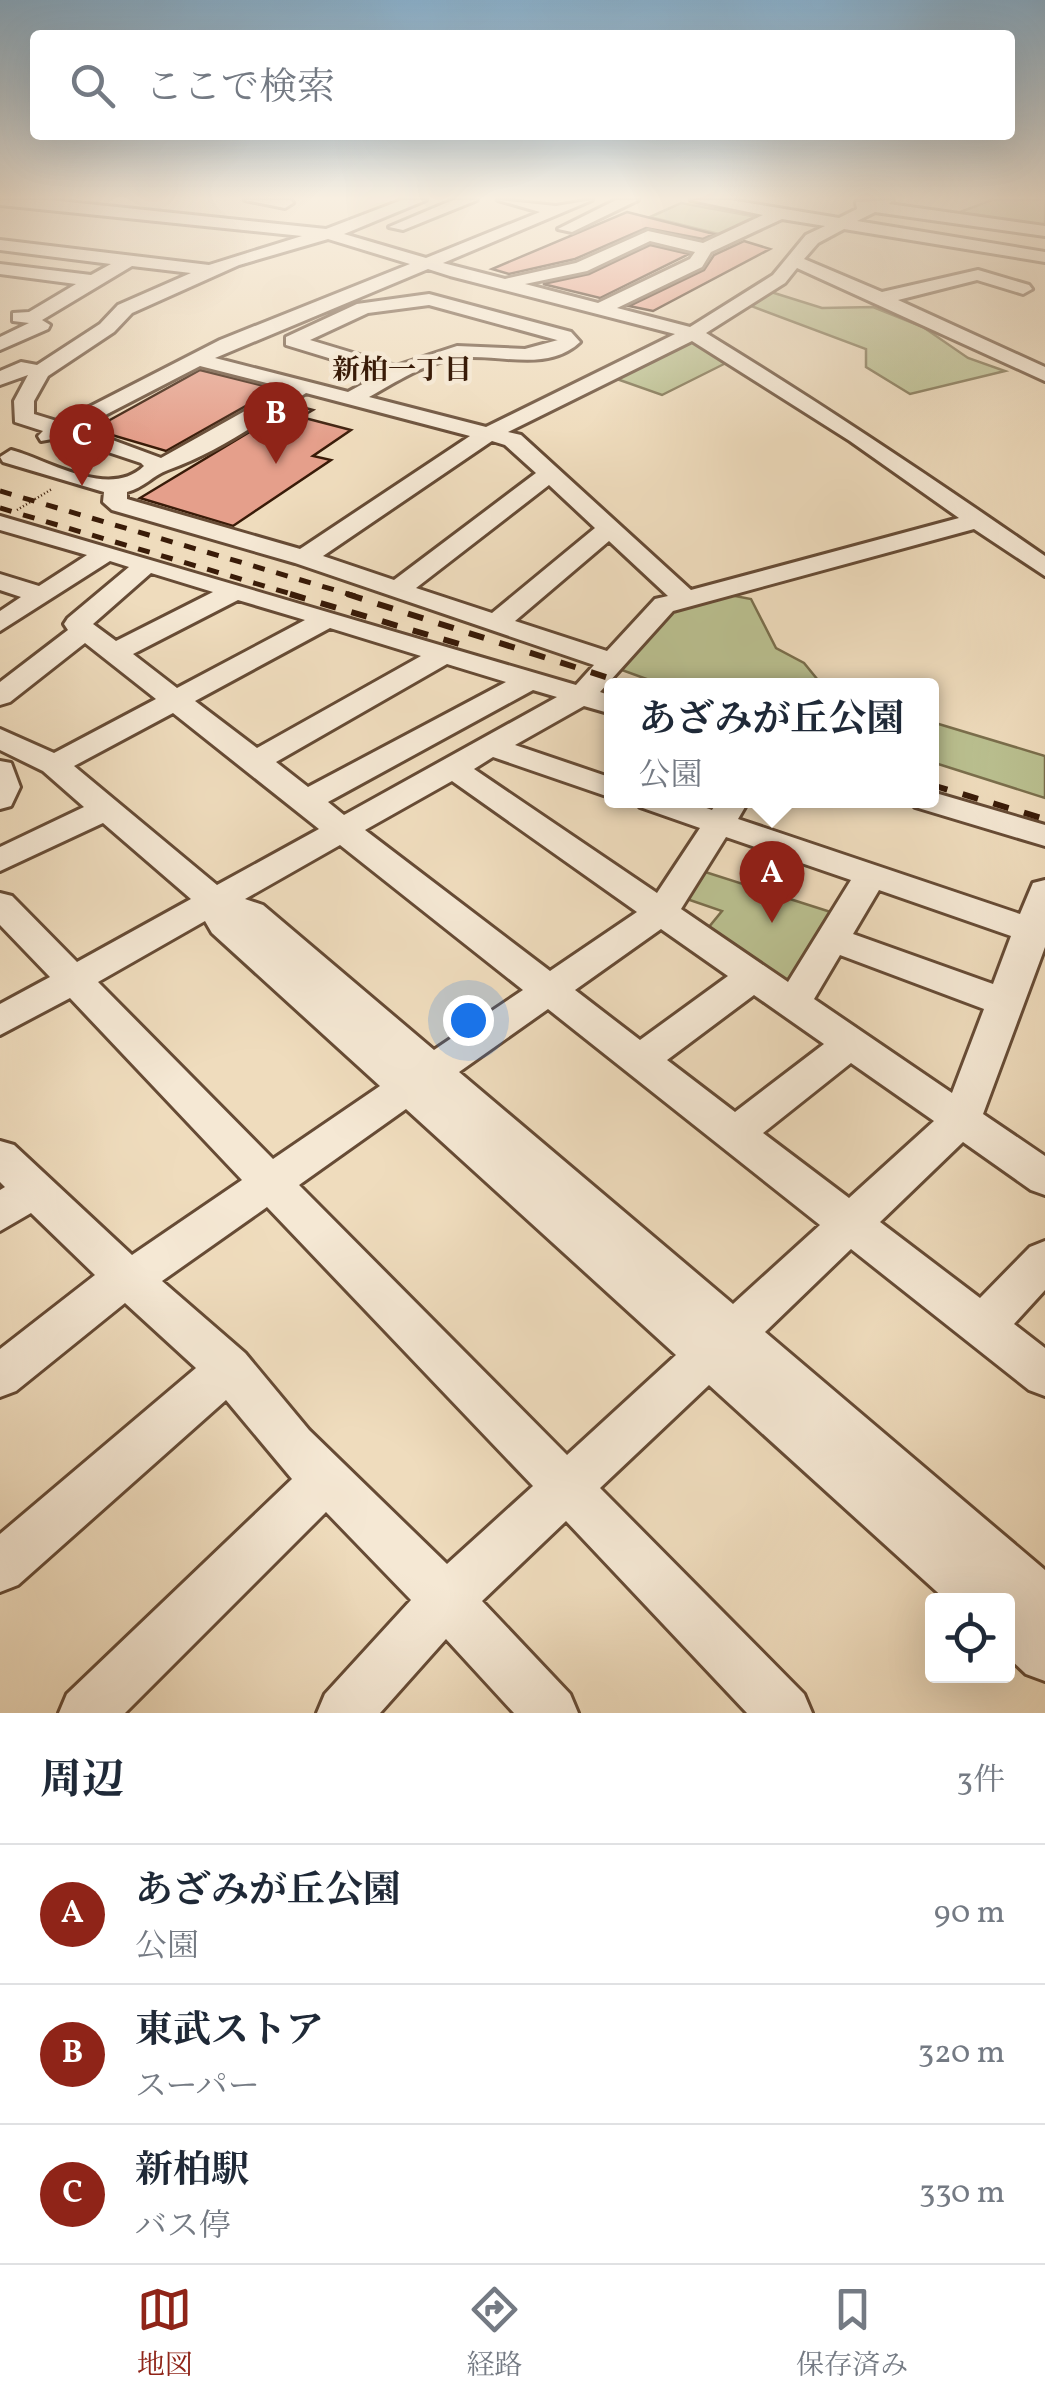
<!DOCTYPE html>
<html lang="ja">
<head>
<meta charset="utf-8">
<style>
	:root { --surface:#fff; --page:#f2f2f3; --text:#1f2937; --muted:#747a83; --line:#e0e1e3; --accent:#8f2418 }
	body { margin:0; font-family:Vollkorn,"Noto Serif JP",serif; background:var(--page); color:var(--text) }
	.controls { position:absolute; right:30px; bottom:30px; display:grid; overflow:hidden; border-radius:10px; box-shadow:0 10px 40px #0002 }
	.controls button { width:90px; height:90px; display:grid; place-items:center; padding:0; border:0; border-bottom:2px solid var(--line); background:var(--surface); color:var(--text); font:50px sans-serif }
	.you { position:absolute; left:468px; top:1020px; width:35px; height:35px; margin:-25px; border:8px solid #fff; border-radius:50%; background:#1a73e8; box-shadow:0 0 0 15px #1a73e833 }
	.badge { display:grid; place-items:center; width:65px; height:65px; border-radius:50%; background:var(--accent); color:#fff; font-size:32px; font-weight:700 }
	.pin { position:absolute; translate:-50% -82px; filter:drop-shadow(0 2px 5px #0008) }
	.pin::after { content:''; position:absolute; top:52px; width:35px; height:30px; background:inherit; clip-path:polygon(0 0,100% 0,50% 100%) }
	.popup { position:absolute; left:604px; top:678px; width:335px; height:130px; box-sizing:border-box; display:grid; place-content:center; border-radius:10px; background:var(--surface); filter:drop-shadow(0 2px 8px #0005); font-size:32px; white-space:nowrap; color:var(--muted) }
	.popup b { font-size:38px; color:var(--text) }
	.popup::after { content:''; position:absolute; left:50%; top:100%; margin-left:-20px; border:20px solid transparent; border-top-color:var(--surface) }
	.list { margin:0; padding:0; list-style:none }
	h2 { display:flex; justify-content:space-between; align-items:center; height:130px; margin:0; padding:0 40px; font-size:42px }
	h2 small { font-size:32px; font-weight:400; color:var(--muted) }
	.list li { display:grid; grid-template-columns:65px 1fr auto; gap:30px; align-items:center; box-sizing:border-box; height:140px; padding:0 40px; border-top:2px solid var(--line) }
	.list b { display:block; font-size:38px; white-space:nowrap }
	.list p { margin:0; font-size:32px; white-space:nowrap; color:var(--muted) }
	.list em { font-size:32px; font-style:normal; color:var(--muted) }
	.icon { flex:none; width:55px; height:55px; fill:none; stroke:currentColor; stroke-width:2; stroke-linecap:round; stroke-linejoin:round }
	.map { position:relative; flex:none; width:1045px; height:1713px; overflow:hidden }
	.search { position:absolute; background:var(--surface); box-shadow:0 10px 40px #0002; left:30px; right:30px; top:30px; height:110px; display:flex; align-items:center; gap:25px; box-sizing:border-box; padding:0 35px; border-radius:10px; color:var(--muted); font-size:38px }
	.sheet { height:550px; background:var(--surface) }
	nav { display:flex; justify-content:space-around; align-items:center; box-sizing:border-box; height:140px; border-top:2px solid var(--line); background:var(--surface); font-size:28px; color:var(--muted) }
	nav a { display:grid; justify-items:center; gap:5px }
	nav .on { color:var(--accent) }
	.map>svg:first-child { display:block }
</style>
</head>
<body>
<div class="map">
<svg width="1045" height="1713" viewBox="0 0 1045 1713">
	<rect width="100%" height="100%" fill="#efdcbd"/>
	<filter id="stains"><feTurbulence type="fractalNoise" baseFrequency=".002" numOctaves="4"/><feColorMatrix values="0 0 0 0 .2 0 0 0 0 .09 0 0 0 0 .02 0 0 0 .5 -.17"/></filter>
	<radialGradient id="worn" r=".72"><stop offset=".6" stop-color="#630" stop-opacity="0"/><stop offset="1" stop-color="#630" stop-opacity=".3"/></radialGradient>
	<!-- green -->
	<path fill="#bac090" stroke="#7a6e4c" stroke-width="2.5" d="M992 200H1045V229L952 215Z
		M681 203 768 219 731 237 650 217Z
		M771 292 822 308 873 307 923 327 968 358 1005 371 910 394 866 367V349L751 306Z
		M695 339 730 361 662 395 614 378Z
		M730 595 751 599 776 648 804 663 822 685H663L619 669 674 611Z
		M932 722 1045 756V798L932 762Z
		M699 870 837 914 794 987 704 933 722 911 684 898Z"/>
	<!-- building -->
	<path fill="#e59f8b" stroke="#391b08" stroke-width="2.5" d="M627 212 714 234 703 239 646 228 575 259 509 274 492 269Z
		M744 241 770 249 653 311 629 306 704 270 714 255Z
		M650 245 689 254 600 298 543 284 589 274Z
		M200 370 276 389 166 451 105 433 110 429 99 426Z
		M294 405 313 410 301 417 351 430 313 456 331 460 233 526 140 498Z"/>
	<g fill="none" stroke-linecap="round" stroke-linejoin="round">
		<!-- minor casing -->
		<g stroke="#664b35" stroke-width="6">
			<path id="minor" d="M0 200H50L326 229 402 200H426L344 234 426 258 540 212 498 200 556 206 592 200 443 263 505 279 576 263 648 231 703 243 763 215 691 200H730L839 218 857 209 856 202 893 200 889 204 1045 226V236L875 212 857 221 1045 252V262L844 229 818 243 804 259 882 292 978 270 1029 285 1032 289 1023 294 977 280 898 300 1045 367V381L797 268 785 283 706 333C822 404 934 479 1045 556V576L974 529 673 611 600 692 612 696V714L584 706 515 745 612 778V798L493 757 474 769 657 893 700 828 640 807 636 800H684L712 810 718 800H749L738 819 1020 914 1033 883 1045 880V947L983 1114 1045 1156V1195L1031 1190 963 1142 880 1222 980 1298 1030 1247 1045 1241V1290L1014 1324 1045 1348V1396L1029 1390 851 1249 765 1332 1045 1570V1681L1026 1674 1008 1657V1600H946L709 1385 600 1488 804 1694 812 1713H747L566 1521 482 1601 570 1694 578 1713H514L446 1639 380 1713H317L325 1694 411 1600 326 1512 125 1713H59L67 1694 292 1479 226 1400 18 1585 0 1592V1534L196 1368 125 1303 16 1391 0 1397V1349L95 1275 31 1213 0 1231V1190L5 1187 0 1182V1141L14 1145 132 1255 242 1180 70 998 0 1035V1004L50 977 0 925V893L12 896 77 962 191 899 103 823 0 871V847L84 807 43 771 0 750V729L54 753 156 699 85 643 10 702 0 705V682L68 630 64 624 68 618 129 567 110 561 0 631V611L21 597 0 590V574L39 586 87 555 0 530V516L576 685 594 665 295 563 112 510 103 502 104 492 3 462 0 457 11 450C49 460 109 500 144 466L141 463 63 437 41 441 38 436 43 431 15 422 14 401 28 375 0 385V371L21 362 37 365 100 324 118 305 191 273 132 266 42 320 50 325 48 329 0 350V337L29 323 13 321V313L29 312 76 284 0 274V264L91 275 111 264 0 250V240L209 265 302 236 0 205ZM782 219 825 226 806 235 773 275 690 327 617 308 702 267 711 252ZM328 239 410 264 220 340 60 422 34 414V401L48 376 114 332 132 313 239 265ZM650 241 695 252 690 259 598 303 525 284 587 271ZM428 269 450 276 675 334 486 427 369 397C396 382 425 363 456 358 496 352 546 374 580 342L571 332 429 294 357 304 286 337V345L381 374 348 392 215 358ZM429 305 557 340H558L525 349 457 346 396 366 310 340 368 313ZM692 341 850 441 959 518 691 590 521 435 508 432ZM200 366 286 388 161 458 80 428ZM306 393 470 436 300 549 127 499V492C144 488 153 475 168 470 217 453 261 421 306 393ZM492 441 505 445 536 473 394 580 323 556ZM549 485 595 528 492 613 416 588ZM609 541 668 596 655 599 607 651 515 621ZM151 573 213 592 116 641 93 624ZM238 600 305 620 177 688 133 654ZM330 628 421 656 257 748 195 701ZM447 664 506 682 308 787 276 762ZM533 690 557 697 344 815 328 802ZM173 713 319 829 217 885 74 766ZM452 781 637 912 550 971 365 830ZM726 837 851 880 788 982 681 909ZM340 845 523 990 434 1050 263 905 245 899ZM879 890 1011 936 993 984 853 934ZM205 921 212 933 380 1086 273 1159 98 982ZM661 929 728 976 640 1040 575 990ZM840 955 984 1009 952 1093 814 999ZM754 995 824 1044 735 1112 667 1060ZM548 1009 820 1225 733 1304 459 1072ZM851 1063 934 1121 849 1198 763 1133ZM406 1109 676 1355 567 1455 299 1185ZM267 1207 533 1486 447 1564 309 1430 245 1353 162 1281Z
				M245 200H291L293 203 285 208Z
				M453 200H477L403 230 389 227Z
				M616 200H638L572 232 558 229Z
				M0 761 11 763 20 787 11 806 0 809Z
				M932 792 1045 825V846L915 807 911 800H932Z"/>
		</g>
		<!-- path -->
		<path stroke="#391b08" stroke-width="2.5" stroke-dasharray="1 2.5" stroke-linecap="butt" d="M17 510 52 489"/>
		<!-- minor -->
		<use href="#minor" fill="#f5e8d4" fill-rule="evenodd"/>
		<!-- rail-far1 -->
		<path stroke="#391b08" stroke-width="5" stroke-dasharray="12 12" stroke-linecap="butt" d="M0 491 355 596
			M0 508 298 596"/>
		<!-- rail -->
		<path stroke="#391b08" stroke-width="6" stroke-dasharray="16 16" stroke-linecap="butt" d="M290 594 459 644
			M347 594 634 686
			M932 785 1045 819"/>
	</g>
	<!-- sky -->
	<linearGradient id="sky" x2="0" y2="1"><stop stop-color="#8ab6d6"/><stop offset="0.45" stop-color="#f8efe1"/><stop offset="1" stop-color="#f8efe1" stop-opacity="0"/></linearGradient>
	<rect width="1045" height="440" fill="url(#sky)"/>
	<g text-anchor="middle" stroke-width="9" stroke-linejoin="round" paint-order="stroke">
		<!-- far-neighbourhood labels -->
		<g font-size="28" font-weight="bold" fill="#391b08" stroke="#f5e8d4">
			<text x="402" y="379">新柏一丁目</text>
		</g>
	</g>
	<rect width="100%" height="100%" filter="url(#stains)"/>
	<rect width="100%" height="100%" fill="url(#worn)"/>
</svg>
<div class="controls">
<button><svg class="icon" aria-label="locate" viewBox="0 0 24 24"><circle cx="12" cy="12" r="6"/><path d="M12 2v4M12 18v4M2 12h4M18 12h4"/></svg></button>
</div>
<div class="you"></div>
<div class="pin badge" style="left:772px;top:923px">A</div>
<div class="popup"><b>あざみが丘公園</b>公園</div>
<div class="pin badge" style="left:276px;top:464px">B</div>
<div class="pin badge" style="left:82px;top:486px">C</div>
<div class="search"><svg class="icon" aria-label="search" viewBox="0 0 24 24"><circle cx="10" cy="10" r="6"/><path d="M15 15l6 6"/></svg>ここで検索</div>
</div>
<section class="sheet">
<h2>周辺<small>3件</small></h2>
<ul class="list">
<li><span class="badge">A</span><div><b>あざみが丘公園</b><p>公園</p></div><em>90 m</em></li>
<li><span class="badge">B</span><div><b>東武ストア</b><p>スーパー</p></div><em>320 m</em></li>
<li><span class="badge">C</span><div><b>新柏駅</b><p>バス停</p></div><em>330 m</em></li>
</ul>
</section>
<nav>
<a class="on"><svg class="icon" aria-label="map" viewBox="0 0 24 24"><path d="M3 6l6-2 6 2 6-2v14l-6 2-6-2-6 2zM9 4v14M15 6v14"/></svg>地図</a>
<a><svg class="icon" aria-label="directions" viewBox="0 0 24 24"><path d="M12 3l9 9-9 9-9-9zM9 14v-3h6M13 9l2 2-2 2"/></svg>経路</a>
<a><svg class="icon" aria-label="saved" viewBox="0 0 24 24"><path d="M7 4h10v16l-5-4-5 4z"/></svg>保存済み</a>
</nav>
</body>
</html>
